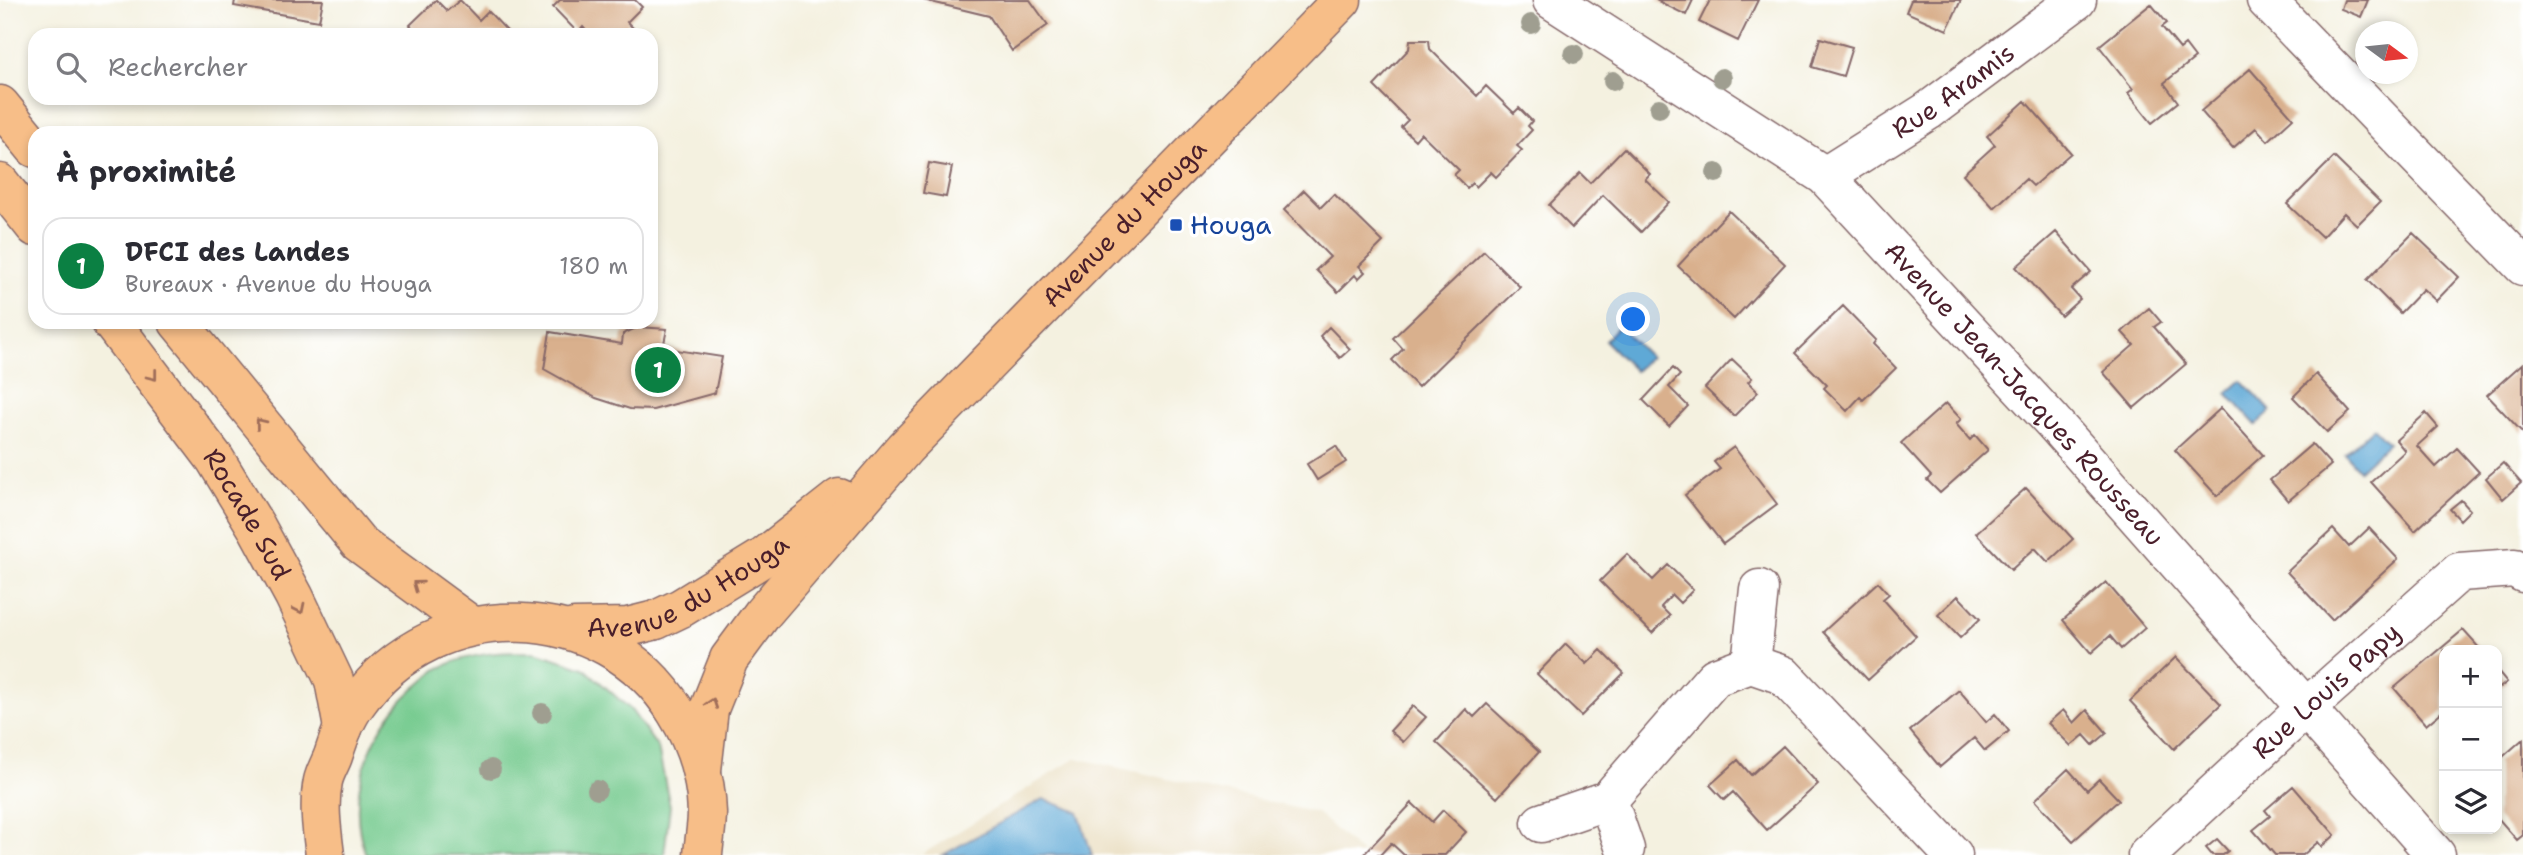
<!DOCTYPE html>
<html lang="fr">
<head>
<meta charset="utf-8">
<style>
	:root { --surface:#fff; --page:#f7f7f7; --text:#2b2b33; --muted:#7c7c81; --line:#e1e1e2; --accent:#0b8043 }
	body { margin:0; font-family:"Shantell Sans",sans-serif; background:var(--page); color:var(--text) }
	.controls { position:absolute; right:21px; bottom:21px; display:grid; overflow:hidden; border-radius:14px; box-shadow:0 4px 10px #0003 }
	.controls button { width:63px; height:63px; display:grid; place-items:center; padding:0; border:0; border-bottom:2px solid var(--line); background:var(--surface); color:var(--text); font:35px sans-serif }
	.compass { position:absolute; left:2355px; top:21px; width:63px; height:63px; border-radius:50%; background:var(--surface); box-shadow:0 4px 10px #0003; rotate:105deg }
	.you { position:absolute; left:1634px; top:320px; width:24px; height:24px; margin:-18px; border:5px solid #fff; border-radius:50%; background:#1a73e8; box-shadow:0 0 0 10px #1a73e833 }
	.badge { display:grid; place-items:center; width:46px; height:46px; border-radius:50%; background:var(--accent); color:#fff; font-size:23px; font-weight:700 }
	.pin { position:absolute; translate:-50% -50%; border:4px solid #fff; box-shadow:0 2px 7px #0006 }
	.list { margin:0; padding:0; list-style:none }
	h2 { display:flex; justify-content:space-between; align-items:center; height:91px; margin:0; padding:0 28px; font-size:30px }
	h2 small { font-size:23px; font-weight:400; color:var(--muted) }
	.list li { display:grid; grid-template-columns:46px 1fr auto; gap:21px; align-items:center; box-sizing:border-box; height:98px; margin:0 14px 14px; padding:0 14px; border:2px solid var(--line); border-radius:21px }
	.list b { display:block; font-size:26px; white-space:nowrap }
	.list p { margin:0; font-size:23px; white-space:nowrap; color:var(--muted) }
	.list em { font-size:23px; font-style:normal; color:var(--muted) }
	.icon { flex:none; width:38px; height:38px; fill:none; stroke:currentColor; stroke-width:2; stroke-linecap:round; stroke-linejoin:round }
	.map { position:relative; flex:none; width:2523px; height:855px; overflow:hidden }
	.search { position:absolute; background:var(--surface); box-shadow:0 4px 10px #0003; left:28px; top:28px; width:630px; height:77px; display:flex; align-items:center; gap:18px; box-sizing:border-box; padding:0 24px; border-radius:21px; color:var(--muted); font-size:26px }
	.panel { position:absolute; background:var(--surface); box-shadow:0 4px 10px #0003; left:28px; top:126px; width:630px; height:203px; border-radius:21px }
	.map>svg:first-child { display:block }
</style>
</head>
<body>
<div class="map">
<svg width="2523" height="855" viewBox="0 0 2523 855">
	<rect width="100%" height="100%" fill="#fff"/>
	<filter id="ink" filterUnits="userSpaceOnUse"><feTurbulence type="fractalNoise" baseFrequency=".0143" numOctaves="2"/><feDisplacementMap in="SourceGraphic" scale="14" xChannelSelector="R" yChannelSelector="G"/><feConvolveMatrix kernelMatrix="1 2 1 2 8 2 1 2 1" color-interpolation-filters="sRGB"/></filter>
	<filter id="wash" filterUnits="userSpaceOnUse"><feTurbulence type="fractalNoise" baseFrequency=".00686" numOctaves="4" result="noise"/><feDisplacementMap in="SourceGraphic" scale="28" xChannelSelector="R" yChannelSelector="G"/><feGaussianBlur stdDeviation="1.57" result="paint"/><feColorMatrix in="noise" values="0 0 0 0 0 0 0 0 0 0 0 0 0 0 0 0 0 1.4 0 .05"/><feComposite in="paint" operator="in"/></filter>
	<g filter="url(#wash)">
		<rect width="100%" height="100%" fill="#f4f1e0"/>
		<!-- built -->
		<path fill="#e7daba" d="M1076 758 1317 813 1363 855H921Z"/>
		<!-- green -->
		<path fill="#74ca8e" stroke="#5f745c" stroke-width="2" d="M536 652 584 668 631 710 658 748 670 806 664 855H366C343 794 372 722 421 683 427 678 434 670 442 667 472 652 504 652 536 652Z"/>
		<!-- water -->
		<path fill="#5ea9d6" stroke="#546480" stroke-width="2" d="M1619 326 1650 357 1635 371 1605 341Z
			M2242 380 2271 411 2256 425 2227 393Z
			M2373 428 2388 443 2359 470 2345 454Z
			M1043 799 1078 812 1092 855H943Z"/>
		<g id="blocks">
			<!-- building -->
			<path fill="#d9b08d" d="M235 0H323L319 21 234 6Z
				M436 0 447 11 460 0 479 20 488 11 509 33 420 35 410 25Z
				M560 0H635L642 7 627 22 640 35H590L583 27 578 33 553 7Z
				M923 0H1030L1048 25 1012 51 989 16Z
				M1656 0H1693L1686 15Z
				M1710 0H1758L1738 41 1699 22Z
				M1911 0H1961L1947 30 1906 12Z
				M2344 0H2368L2361 17 2341 9Z
				M2151 4 2167 23 2162 27 2180 49 2185 45 2195 58 2164 83 2178 102 2152 123 2128 93 2133 89 2099 46Z
				M1820 38 1852 47 1843 76 1812 67Z
				M1410 40H1429L1430 49 1477 96 1486 86 1514 113 1519 108 1532 121 1528 126 1532 130 1517 146 1522 150 1496 177 1491 172 1476 187 1472 183 1467 188 1454 175 1459 170 1421 133 1415 140 1401 127 1408 120 1374 86 1409 49Z
				M2250 69 2293 118 2268 141 2256 128 2233 148 2201 111Z
				M2025 101 2071 153 2033 186 2026 179 1994 208 1963 174 1995 145 1987 136Z
				M1624 148 1650 174 1645 179 1669 202 1641 232 1603 195 1572 228 1549 205 1580 173 1590 183Z
				M2334 157 2380 202 2357 225 2344 213 2322 237 2287 204Z
				M929 163 952 167 946 197 923 193Z
				M1304 190 1321 207 1334 194 1383 242 1359 266 1365 272 1358 279 1355 275 1338 292 1316 270 1330 257 1284 210Z
				M1729 211 1785 264 1734 319 1678 266Z
				M2056 232 2091 272 2071 289 2080 299 2061 316 2016 267Z
				M2413 233 2459 277 2436 301 2423 289 2400 313 2367 280Z
				M1484 251 1520 287 1418 387 1392 360 1403 349 1393 338Z
				M1843 306 1876 340 1873 344 1896 368 1863 400 1860 397 1847 411 1824 388 1827 385 1795 353Z
				M2149 308 2161 322 2154 327 2186 364 2134 408 2103 372 2134 345 2122 332Z
				M638 327 667 329 663 348 722 357 715 393 653 410 630 409 596 398 544 369 550 332 622 344 623 334Z
				M1329 327 1350 349 1340 358 1320 336Z
				M1732 359 1752 378 1748 382 1758 392 1734 416 1705 388Z
				M2523 363V433L2487 395Z
				M1673 368 1680 375 1669 387 1688 406 1669 426 1643 400Z
				M2316 374 2350 412 2327 432 2293 397Z
				M1946 403 1961 419 1956 424 1970 440 1975 435 1988 450 1940 493 1927 480 1931 476 1901 443Z
				M2221 408 2263 455 2217 496 2175 450Z
				M2426 413 2438 427 2417 446 2436 467 2457 448 2479 472 2415 531 2371 482 2405 451 2396 440Z
				M2312 444 2331 465 2288 501 2270 480Z
				M1336 446 1346 462 1317 480 1307 464Z
				M1734 447 1777 504 1723 544 1685 495 1720 469 1714 462Z
				M2503 463 2521 483 2503 499 2486 478Z
				M2026 488 2073 539 2048 562 2035 548 2011 570 1976 533Z
				M2461 500 2470 510 2460 520 2450 509Z
				M2369 528 2398 559 2332 620 2287 572 2333 529 2349 547Z
				M1627 554 1653 580 1668 565 1693 590 1680 603 1672 595 1661 607 1670 616 1652 633 1600 581Z
				M1878 582 1889 594 1883 599 1916 636 1868 680 1823 632Z
				M2106 582 2145 628 2121 649 2110 636 2091 653 2063 620Z
				M1958 596 1980 619 1960 638 1938 615Z
				M2463 630 2481 650H2444V710L2426 725 2394 688Z
				M1566 644 1587 664 1601 650 1624 673 1581 716 1537 674Z
				M2176 657 2221 704 2174 749 2130 701Z
				M2497 670 2507 682 2497 690Z
				M1959 690 1986 722 1995 714 2009 731 1985 751 1974 738 1940 767 1910 731Z
				M1487 704 1539 752 1497 798 1436 742 1466 709 1474 717Z
				M1413 706 1426 717 1403 742 1390 731Z
				M2063 710 2074 723 2087 710 2107 733 2093 745 2084 735 2071 746 2048 723Z
				M2523 739V835L2517 840 2497 817V762Z
				M1783 746 1818 784 1767 830 1733 792 1724 800 1710 785 1738 760 1751 775Z
				M2068 769 2087 790 2099 779 2119 800 2073 841 2035 800Z
				M2293 786 2335 835 2322 847 2318 842 2303 855H2275L2253 830 2270 816 2265 810Z
				M1412 803 1432 822 1443 810 1466 832 1445 855H1404L1391 843 1380 855H1363Z
				M2217 839 2228 851 2223 855H2212L2206 848Z"/>
		</g>
	</g>
	<g filter="url(#ink)">
		<use href="#blocks" fill-opacity="0" stroke="#86686a" stroke-width="2"/>
		<g fill="none" stroke-linecap="round" stroke-linejoin="round">
			<!-- minor casing -->
			<g stroke="#86686a" stroke-width="41">
				<g id="minor">
					<path id="s1" d="M1552 0 1825 176 2052 421 2436 855"/>
					<path d="M2266 0 2523 266"/>
					<path id="s2" d="M1825 176 1928 111 2077 0"/>
					<path d="M1751 664 1759 589"/>
					<path d="M1541 823 1608 800"/>
					<path d="M1625 849 1608 800 1715 677 1751 664 1783 675 1953 855"/>
					<path id="s3" d="M2147 855 2305 709 2459 572 2515 568 2523 573"/>
				</g>
			</g>
			<!-- major casing -->
			<g stroke="#86686a" stroke-width="41">
				<g id="major">
					<path d="M0 105 35 148"/>
					<path d="M0 183 35 227"/>
					<path id="s4" d="M111 322 215 459 257 528 294 596 334 680 343 728"/>
					<path d="M178 322 359 543 472 626"/>
					<path id="s5" d="M574 628 628 627 656 620 681 608 764 557 839 498"/>
					<path id="s6" d="M702 770 709 709 729 659 763 613 905 448 1342 0"/>
					<path d="M325 855C322 831 318 805 323 781 325 772 330 764 333 756 339 738 345 719 357 703 435 592 605 597 676 712 695 742 706 777 707 813 707 826 704 841 703 855"/>
				</g>
			</g>
			<!-- minor -->
			<use href="#minor" stroke="#fff" stroke-width="38"/>
			<!-- major -->
			<use href="#major" stroke="#f7be88" stroke-width="38"/>
		</g>
		<!-- trees -->
		<g fill="#9f9e90">
			<circle cx="1531" cy="24" r="10"/>
			<circle cx="1574" cy="54" r="10"/>
			<circle cx="1722" cy="78" r="10"/>
			<circle cx="1613" cy="81" r="10"/>
			<circle cx="1659" cy="108" r="10"/>
			<circle cx="1716" cy="173" r="10"/>
			<circle cx="542" cy="713" r="10"/>
			<circle cx="491" cy="769" r="10"/>
			<circle cx="597" cy="790" r="10"/>
		</g>
		<!-- one-way arrows -->
		<defs><path id="oneway-chevron" d="M-2-3.5L2.5 0L-2 3.5" fill="none" stroke-width="1.6" stroke-linecap="round" stroke-linejoin="round" transform="scale(1.75)"/></defs>
		<g stroke="#a06e5a">
			<use href="#oneway-chevron" transform="translate(153 376) rotate(52)"/>
			<use href="#oneway-chevron" transform="translate(260 423) rotate(-129)"/>
			<use href="#oneway-chevron" transform="translate(417 585) rotate(-144)"/>
			<use href="#oneway-chevron" transform="translate(300 609) rotate(64)"/>
			<use href="#oneway-chevron" transform="translate(712 703) rotate(-71)"/>
		</g>
	</g>
	<!-- markers -->
	<rect fill="#1a4fb4" stroke="#fff" stroke-width="2.5" x="1169" y="218" width="14" height="14" rx="3.5"/>
	<g text-anchor="middle" stroke-width="7" stroke-linejoin="round" paint-order="stroke">
		<!-- street labels -->
		<g font-size="26" fill="#4a1f2b" stroke="#fff">
			<text dy="9" stroke="none"><textPath href="#s2" startOffset="154">Rue Aramis</textPath></text>
			<text dy="9" stroke="none"><textPath href="#s6" startOffset="704">Avenue du Houga</textPath></text>
			<text dy="9" stroke="none"><textPath href="#s1" startOffset="620">Avenue Jean-Jacques Rousseau</textPath></text>
			<text dy="9" stroke="none"><textPath href="#s4" startOffset="236">Rocade Sud</textPath></text>
			<text dy="9" stroke="none"><textPath href="#s5" startOffset="124">Avenue du Houga</textPath></text>
			<text dy="9" stroke="none"><textPath href="#s3" startOffset="243">Rue Louis Papy</textPath></text>
		</g>
		<!-- transit labels -->
		<g font-size="26" fill="#164399" stroke="#fff" text-anchor="start">
			<text x="1190" y="234">Houga</text>
		</g>
	</g>
</svg>
<div class="controls">
<button>+</button>
<button>−</button>
<button><svg class="icon" aria-label="layers" viewBox="0 0 24 24"><path d="M12 4l9 5-9 5-9-5zM3 14l9 5 9-5"/></svg></button>
</div>
<svg class="compass" viewBox="-18 -18 36 36"><path d="M0-13l5 13h-10z" fill="#e53935"/><path d="M0 13l5-13h-10z" fill="#7c7c81"/></svg>
<div class="you"></div>
<div class="pin badge" style="left:658px;top:370px">1</div>
<div class="search"><svg class="icon" aria-label="search" viewBox="0 0 24 24"><circle cx="10" cy="10" r="6"/><path d="M15 15l6 6"/></svg>Rechercher</div>
<section class="panel">
<h2>À proximité<small></small></h2>
<ul class="list">
<li><span class="badge">1</span><div><b>DFCI des Landes</b><p>Bureaux · Avenue du Houga</p></div><em>180 m</em></li>
</ul>
</section>
</div>
</body>
</html>
